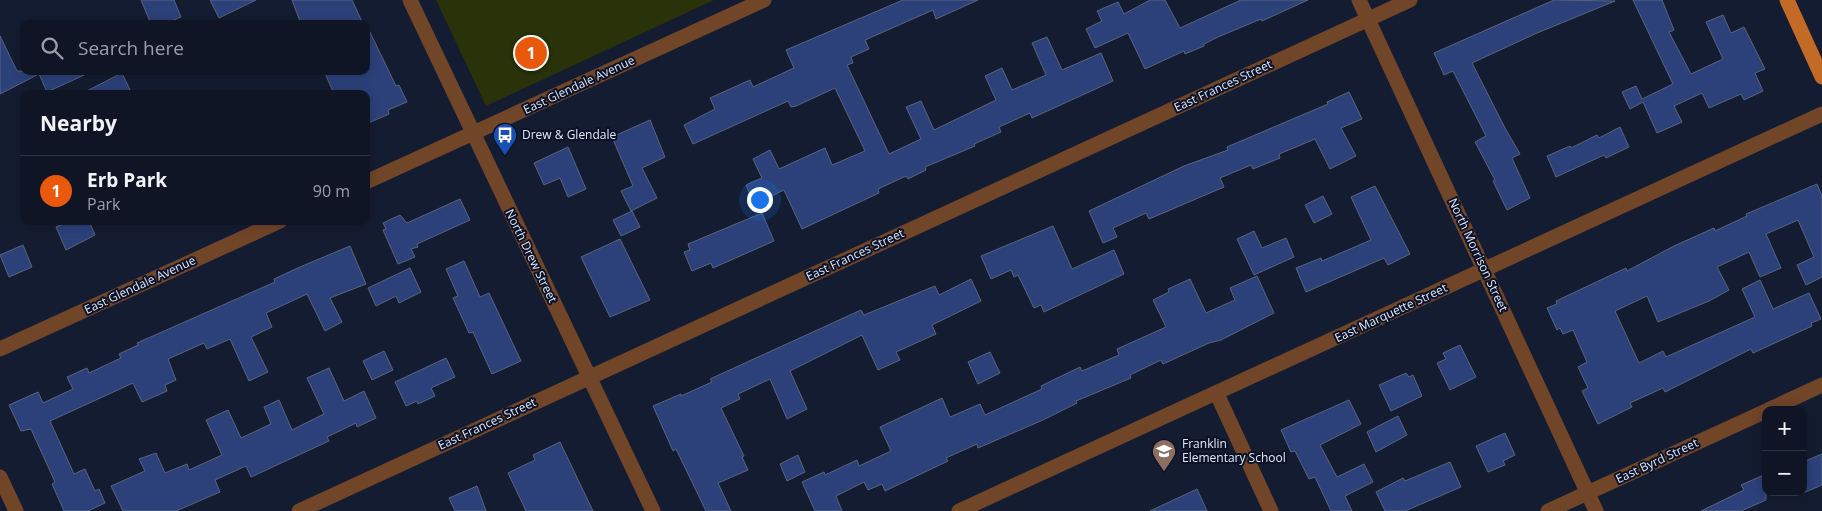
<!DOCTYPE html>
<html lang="en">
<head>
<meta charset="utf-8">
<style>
	:root { --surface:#0f1525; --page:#1d2232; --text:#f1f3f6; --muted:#9b9fa7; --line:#2f3442; --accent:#ea580c }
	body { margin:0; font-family:"Open Sans",sans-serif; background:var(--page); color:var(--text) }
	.controls { position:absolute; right:15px; bottom:15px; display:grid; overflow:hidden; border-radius:10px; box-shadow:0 2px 12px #0003 }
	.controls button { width:45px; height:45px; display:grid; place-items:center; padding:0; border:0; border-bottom:1px solid var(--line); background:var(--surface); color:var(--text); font:25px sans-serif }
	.you { position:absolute; left:759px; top:199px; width:18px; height:18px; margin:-12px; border:4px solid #fff; border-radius:50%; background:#1a73e8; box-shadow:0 0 0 8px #1a73e833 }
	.badge { display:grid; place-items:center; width:32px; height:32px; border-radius:50%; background:var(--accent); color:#fff; font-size:16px; font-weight:700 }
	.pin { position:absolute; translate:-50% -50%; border:2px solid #fff; box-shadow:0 1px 5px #0006 }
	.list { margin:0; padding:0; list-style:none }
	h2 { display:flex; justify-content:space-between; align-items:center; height:65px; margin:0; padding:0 20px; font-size:21px }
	h2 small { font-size:16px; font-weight:400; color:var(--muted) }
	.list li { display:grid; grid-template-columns:32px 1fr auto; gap:15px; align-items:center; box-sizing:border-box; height:70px; padding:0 20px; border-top:1px solid var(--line) }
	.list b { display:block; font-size:19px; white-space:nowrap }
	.list p { margin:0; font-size:16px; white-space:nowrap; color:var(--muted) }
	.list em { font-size:16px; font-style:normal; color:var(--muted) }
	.icon { flex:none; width:28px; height:28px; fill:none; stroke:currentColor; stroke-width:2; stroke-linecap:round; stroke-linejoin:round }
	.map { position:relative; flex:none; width:1822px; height:511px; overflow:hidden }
	.search { position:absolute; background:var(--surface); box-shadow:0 2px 12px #0003; left:20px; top:20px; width:350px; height:55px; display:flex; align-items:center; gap:12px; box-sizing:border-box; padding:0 18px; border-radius:10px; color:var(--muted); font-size:19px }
	.panel { position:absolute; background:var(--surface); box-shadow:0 2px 12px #0003; left:20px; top:90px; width:350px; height:135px; border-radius:10px }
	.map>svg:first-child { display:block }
</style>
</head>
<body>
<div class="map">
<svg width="1822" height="511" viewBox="0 0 1822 511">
	<rect width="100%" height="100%" fill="#141c31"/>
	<!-- green -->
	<path fill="#293208" d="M436 0H714L486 106Z"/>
	<!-- building -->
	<path fill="#2c417a" stroke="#59647e" d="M141 0H174L181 17 164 24H151Z
		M210 0H256L219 18Z
		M292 0H352L363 24H301Z
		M903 0H978L936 19 933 10 865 40 869 49 851 57 853 63 847 65 889 154 921 139 906 107 921 101 934 130 996 100 985 76 1002 68 1012 90 1046 75 1032 43 1047 37 1062 70 1101 53 1113 81 1032 118 1030 113 999 127 1001 132 974 144 975 146 925 167 926 170 908 179 906 176 878 189 879 193 802 229 784 190 754 204 746 185 762 178 753 159 770 150 779 169 825 148 832 165 865 151 835 88 796 106 791 107 788 101 693 144 684 125 715 109 710 98 750 80 753 87 794 68 786 50Z
		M1150 0H1165L1180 28 1241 0H1308L1262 21 1261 19 1218 37 1204 44V46L1185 54 1184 51 1145 69 1128 33 1095 48 1086 29 1102 21 1097 11 1118 2 1124 14Z
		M1554 0 1615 1 1537 33 1472 63 1505 128 1520 154 1512 158 1530 198 1507 210 1493 181 1495 180 1475 142 1486 136 1453 71 1444 75 1434 53Z
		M1633 0H1662L1674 30 1669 32 1691 74 1723 59 1706 22 1723 15 1731 33 1744 27 1765 69 1755 73 1763 91 1744 100 1741 94 1709 108 1702 93 1674 106 1682 122 1657 133 1643 102 1630 109 1622 92 1636 86 1642 99 1673 84Z
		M366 24 396 86 399 85 407 102 388 110 389 114 366 124V94H334L324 71H366Z
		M0 36 17 71H93L47 92 39 74 0 94Z
		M122 73 132 94H81Z
		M1349 92 1362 119 1341 128 1356 156 1330 169 1315 139 1279 154 1280 158 1253 169 1251 165 1220 178 1224 187 1149 219 1146 213 1113 228 1117 237 1103 243 1089 211 1184 166 1228 150 1227 147 1328 104 1327 102Z
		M650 120 665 157 642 168 657 198 631 211 621 191 633 186 612 137Z
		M1620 127 1629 147 1606 158 1604 155 1556 177 1547 156 1570 146 1571 148 1597 135 1599 138Z
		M568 147 586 189 568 197 560 178 544 185 534 163Z
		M1817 184 1822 196V277L1806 285 1797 265 1814 257 1798 220 1766 234 1781 268 1760 277 1749 252 1717 267 1729 290 1709 301 1658 322 1647 296 1615 311 1639 363 1663 351 1666 357 1755 317 1742 289 1760 280 1773 309 1809 293 1821 319 1811 323 1812 326 1753 353 1751 349 1665 392 1663 388 1630 403 1632 407 1598 424 1582 391 1588 388 1578 367 1587 362 1573 330 1563 334 1560 328 1557 330 1547 308 1557 304 1556 301 1626 268 1627 271 1674 246 1714 228 1715 231 1747 216 1746 214Z
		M1375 186 1410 254 1388 265 1384 258 1306 292 1296 268 1321 258 1322 261 1371 240 1351 197Z
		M1323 196 1332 214 1314 223 1305 205Z
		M460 199 470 220 417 244 418 247 411 249 415 257 398 264 383 230 386 229 383 223 400 215 407 223Z
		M632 211 640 227 621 236 613 220Z
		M762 213 774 241 713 268 711 263 692 271 684 252 690 250 688 244Z
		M69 221H89L95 235 66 250 56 227Z
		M1053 226 1072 269 1114 250 1124 274 1044 312 1041 305 1034 308 1018 275 1014 277 1011 270 991 279 981 256Z
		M1254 231 1262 248 1286 238 1294 257 1254 275 1237 239Z
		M620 239 650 300 610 317 581 257Z
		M23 245 32 267 9 277 0 255Z
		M350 246 366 284 330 298 342 322 325 331 307 294 266 313 272 327 251 337 268 372 249 381 230 339 207 349 204 343 168 359 176 380 165 385 167 391 142 402 133 383 50 421 74 474 85 469 95 491 99 489 105 503 88 511H64L52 484 55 482 31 429 21 431 9 405 38 392 43 403 73 389 67 377 87 368 89 373 121 358 119 354 138 345 137 343 275 282 274 279 300 267Z
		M464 261 480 297 489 293 521 361 492 374 473 332 469 333 453 298 458 296 446 269Z
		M410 268 421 292 399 303 396 296 376 306 368 288Z
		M1257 276 1274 313 1221 340 1209 343 1163 364 1161 360 1130 375 1131 378 1076 401 1077 403 1043 420 978 448 977 444 946 458 948 461 885 491 882 484 868 490 864 482 836 496 842 511H815L802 482 824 472 825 475 857 460 859 466 891 451 880 427 942 398 950 417 980 404 985 415 1042 389 1041 386 1080 367 1082 371 1119 355 1117 349 1166 327 1153 300 1169 292 1168 289 1190 279 1206 313 1235 300 1230 288Z
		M971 279 981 301 932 325 936 334 896 352 900 360 878 370 862 335 790 371 807 409 787 419 770 379 738 394 740 399 721 408 744 456 742 457 748 470 718 483 731 511H706L676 449 673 451 653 406 681 394V396L712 382 710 379 861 310 864 315 935 286 939 295Z
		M1460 345 1476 377 1450 390 1437 363 1446 359 1443 353Z
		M384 351 393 370 372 380 363 361Z
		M990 352 1000 373 978 384 968 362Z
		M446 358 455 377 431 388 435 396 418 404 417 401 406 406 395 382Z
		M329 368 344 401 364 391 376 418 357 427 356 423 327 437 329 441 251 477 246 466 215 480 220 492 176 511H123L111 486 145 471 139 459 156 453 165 473 187 464 189 470 222 455 206 420 228 410 241 438 271 424 264 407 279 400 292 430 324 414 307 378Z
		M1406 373 1409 377 1413 375 1422 396 1391 411 1379 385Z
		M1349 400 1361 424 1320 445 1337 477 1364 464 1373 482 1345 496 1352 511H1331L1315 477 1309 479 1295 451 1291 452 1281 430Z
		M1398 416 1407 435 1376 452 1367 432Z
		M1505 433 1515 455 1503 461 1505 465 1488 472 1476 446Z
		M560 442 593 511H526L508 473 535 460 533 455Z
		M1822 454V485L1803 493V462Z
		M798 455 805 472 787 481 780 464Z
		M1450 462 1461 487 1405 511H1385L1376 492 1403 478 1405 481Z
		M1766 474V500L1741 511H1701L1744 490 1741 485Z
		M477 486 486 511H455L449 498Z
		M1197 489 1207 511H1150Z"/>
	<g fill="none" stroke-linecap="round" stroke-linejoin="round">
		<!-- minor -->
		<path stroke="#704528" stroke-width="15" d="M410 0 653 511
			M1359 0 1596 511
			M366 182 764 0
			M0 349 280 221
			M1217 394 1271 511
			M1768 410 1822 385
			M0 477 16 511
			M299 511 1410 0
			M959 511 1822 114
			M1548 511 1766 411"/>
		<!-- major -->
		<path stroke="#c26a26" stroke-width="15" d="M1787 0 1822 77"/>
	</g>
	<!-- icons -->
	<defs>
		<g id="bus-pin" transform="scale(1.25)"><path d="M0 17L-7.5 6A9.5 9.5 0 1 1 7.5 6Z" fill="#1a4fb4" stroke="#0b1227"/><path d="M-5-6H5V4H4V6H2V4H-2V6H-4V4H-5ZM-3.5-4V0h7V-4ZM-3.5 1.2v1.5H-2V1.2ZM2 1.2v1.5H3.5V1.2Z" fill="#fff"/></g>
		<g id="school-pin" transform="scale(1.25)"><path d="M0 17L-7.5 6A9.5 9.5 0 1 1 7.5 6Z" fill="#8d6e63" stroke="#0b1227"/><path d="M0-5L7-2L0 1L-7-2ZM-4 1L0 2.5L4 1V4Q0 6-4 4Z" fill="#fff"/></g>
	</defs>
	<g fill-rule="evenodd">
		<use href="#bus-pin" x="505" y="135"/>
		<use href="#school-pin" x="1164" y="451"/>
	</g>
	<g text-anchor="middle" stroke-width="4" stroke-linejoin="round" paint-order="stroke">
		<!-- street labels -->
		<g font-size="12" fill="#e3eaf9" stroke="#0b1227">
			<text transform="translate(579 85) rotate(-25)" y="4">East Glendale Avenue</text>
			<text transform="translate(1223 86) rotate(-25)" y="4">East Frances Street</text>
			<text transform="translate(855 255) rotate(-25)" y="4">East Frances Street</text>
			<text transform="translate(1478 255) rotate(65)" y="4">North Morrison Street</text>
			<text transform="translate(531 256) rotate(64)" y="4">North Drew Street</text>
			<text transform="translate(140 285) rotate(-25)" y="4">East Glendale Avenue</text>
			<text transform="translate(1391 313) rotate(-25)" y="4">East Marquette Street</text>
			<text transform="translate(487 424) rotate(-25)" y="4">East Frances Street</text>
			<text transform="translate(1657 461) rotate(-25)" y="4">East Byrd Street</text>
		</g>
		<!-- poi labels -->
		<g font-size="12" fill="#e3eaf9" stroke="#0b1227" text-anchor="start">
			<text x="522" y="139">Drew &amp; Glendale</text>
			<text x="1182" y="448">Franklin<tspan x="1182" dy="14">Elementary School</tspan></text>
		</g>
	</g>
</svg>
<div class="controls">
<button>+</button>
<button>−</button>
</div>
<div class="you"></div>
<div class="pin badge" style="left:531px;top:53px">1</div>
<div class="search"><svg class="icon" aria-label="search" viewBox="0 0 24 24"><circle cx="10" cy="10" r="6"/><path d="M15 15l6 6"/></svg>Search here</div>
<section class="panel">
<h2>Nearby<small></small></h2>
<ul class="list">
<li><span class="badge">1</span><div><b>Erb Park</b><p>Park</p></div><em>90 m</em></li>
</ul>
</section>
</div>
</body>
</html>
